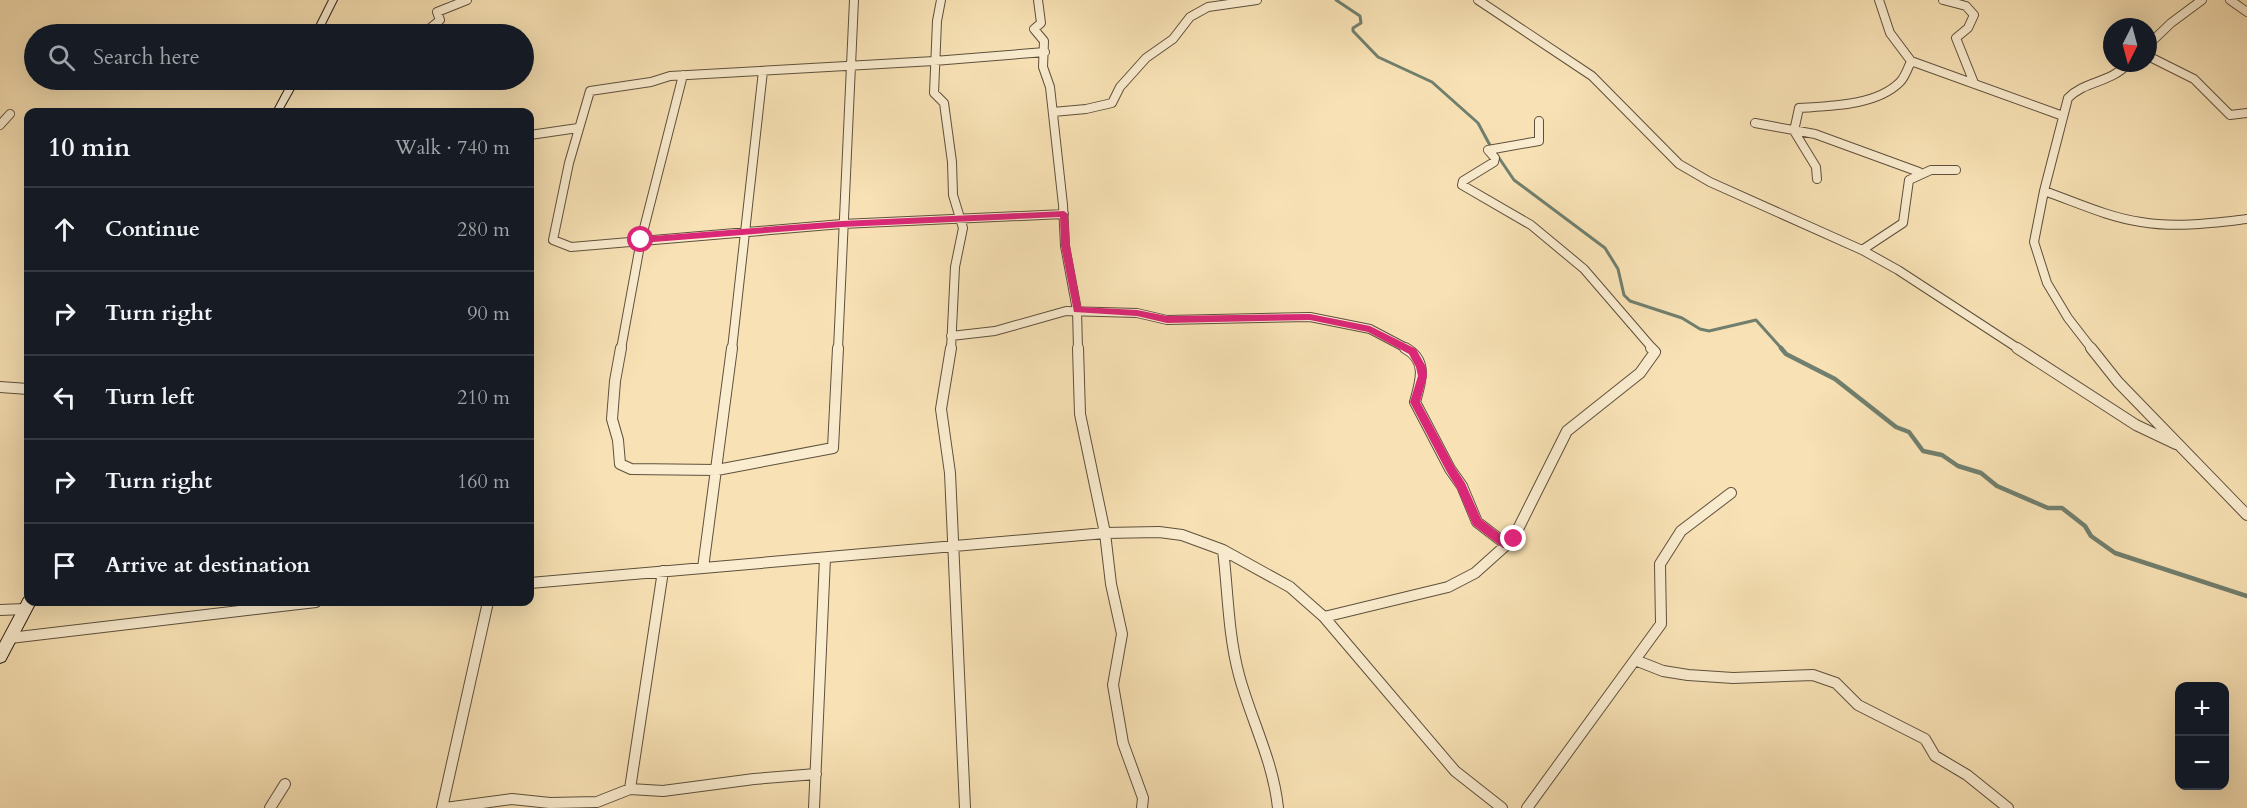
<!DOCTYPE html>
<html lang="en">
<head>
<meta charset="utf-8">
<style>
	:root { --surface:#171b24; --page:#242831; --text:#f1f3f6; --muted:#9ea1a6; --line:#363941 }
	body { margin:0; font-family:Cardo,serif; background:var(--page); color:var(--text) }
	.controls { position:absolute; right:18px; bottom:18px; display:grid; overflow:hidden; border-radius:12px; box-shadow:0 6px 24px #0002 }
	.controls button { width:54px; height:54px; display:grid; place-items:center; padding:0; border:0; border-bottom:2px solid var(--line); background:var(--surface); color:var(--text); font:30px sans-serif }
	.compass { position:absolute; left:2103px; top:18px; width:54px; height:54px; border-radius:50%; background:var(--surface); box-shadow:0 6px 24px #0002; rotate:186deg }
	.stop { position:absolute; width:18px; height:18px; margin:-14px; border:4px solid #db2777; border-radius:50%; background:#fff }
	.stop.end { background:#db2777; border-color:#fff; box-shadow:0 2px 6px #0008 }
	.list { margin:0; padding:0; list-style:none }
	h2 { display:flex; justify-content:space-between; align-items:center; height:78px; margin:0; padding:0 24px; font-size:26px }
	h2 small { font-size:20px; font-weight:400; color:var(--muted) }
	.list li { display:grid; grid-template-columns:39px 1fr auto; gap:18px; align-items:center; box-sizing:border-box; height:84px; padding:0 24px; border-top:2px solid var(--line) }
	.list b { display:block; font-size:22px; white-space:nowrap }
	.list em { font-size:20px; font-style:normal; color:var(--muted) }
	.icon { flex:none; width:33px; height:33px; fill:none; stroke:currentColor; stroke-width:2; stroke-linecap:round; stroke-linejoin:round }
	.map { position:relative; flex:none; width:2247px; height:808px; overflow:hidden }
	.search { position:absolute; background:var(--surface); box-shadow:0 6px 24px #0002; left:24px; top:24px; width:510px; height:66px; display:flex; align-items:center; gap:15px; box-sizing:border-box; padding:0 21px; border-radius:33px; color:var(--muted); font-size:22px }
	.panel { position:absolute; background:var(--surface); box-shadow:0 6px 24px #0002; left:24px; top:108px; width:510px; height:498px; border-radius:12px }
	.map>svg:first-child { display:block }
</style>
</head>
<body>
<div class="map">
<svg width="2247" height="808" viewBox="0 0 2247 808">
	<rect width="100%" height="100%" fill="#f8e2b5"/>
	<filter id="stains"><feTurbulence type="fractalNoise" baseFrequency=".00333" numOctaves="4"/><feColorMatrix values="0 0 0 0 .2 0 0 0 0 .09 0 0 0 0 .02 0 0 0 .5 -.17"/></filter>
	<radialGradient id="worn" r=".72"><stop offset=".6" stop-color="#630" stop-opacity="0"/><stop offset="1" stop-color="#630" stop-opacity=".3"/></radialGradient>
	<g fill="none" stroke-linecap="round" stroke-linejoin="round">
		<!-- stream-far1 -->
		<path stroke="#707f6e" stroke-width="3" d="M1336 0 1360 16 1361 23 1353 28V31L1378 57 1432 82 1478 123 1492 149
			M1497 155 1514 180 1605 248 1618 269 1624 295 1630 301 1682 318 1700 329 1709 331 1756 320 1782 349"/>
		<!-- stream -->
		<path stroke="#707f6e" stroke-width="4.5" d="M1781 348 1786 354 1835 379 1896 427 1909 432 1923 451 1942 455 1958 466 1981 473 1997 486 2048 508H2062L2085 526 2091 536 2115 553 2247 596"/>
		<!-- minor-far1 casing -->
		<g stroke="#5e503c" stroke-width="10">
			<path id="minor-far1" d="M941 0 937 21 934 93 944 103 952 162 953 195 963 228 955 267 951 349
				M1038 0 1041 23 1034 29 1044 41 1043 67 1050 87 1063 205 1065 246 1077 310 1078 349
				M1478 0 1592 76 1679 164 1710 182 1862 250 1898 270 2019 349
				M1879 0 1890 33 1911 61 2063 116
				M1943 0 1966 6 1974 15 1968 28 1956 38 1974 83
				M2230 0 2247 12
				M429 29 440 20 437 12 467 0
				M2148 45 2171 23 2202 0
				M1045 52 934 61 670 76 651 82 590 91 569 163 553 240 571 247 842 224 1064 214
				M2148 56 2194 79 2230 115 2247 113
				M1053 112 1086 109 1112 103 1120 87 1146 58 1173 39 1190 17 1208 7 1257 0
				M1755 123 1815 134 1919 172
				M0 125 10 114
				M530 135 578 128
				M1488 150 1539 141V121
				M1488 150 1495 158 1494 162 1463 181 1462 185 1531 225 1584 269 1653 349
				M1817 179 1816 167 1794 131 1799 108C1830 106 1876 106 1900 82 1905 77 1908 68 1911 61
				M2044 191C2076 202 2107 217 2141 222 2176 228 2212 223 2247 219
				M1862 250 1903 223 1909 180 1931 170H1956
				M951 336 995 331 1066 311 1137 313 1167 320 1310 317 1370 329 1408 349
				M621 349 641 240 683 75
				M732 349 763 71
				M838 349 854 0
				M2092 349 2068 318 2047 283 2034 242 2044 191 2068 98C2086 80 2109 84 2129 63"/>
		</g>
		<!-- minor casing -->
		<g stroke="#5e503c" stroke-width="12">
			<path id="minor" d="M621 348 615 381 612 419 618 440 620 464 631 469 717 470 833 448 838 348
				M951 348 941 409 950 473 965 808
				M1078 348 1080 414 1105 533 1111 584 1122 634 1113 685 1123 743 1143 798 1142 808
				M1405 348C1428 360 1421 381 1415 402L1450 469 1462 486 1477 522 1507 545
				M2017 348 2136 425 2176 444
				M2091 348 2118 382 2247 515
				M0 387 28 389
				M1223 550C1228 591 1228 634 1239 675 1251 720 1273 760 1278 808
				M703 568 732 348
				M530 583 1105 533 1159 532 1182 535 1223 550 1290 587 1324 617 1455 771 1502 808
				M0 610 25 609
				M1324 617 1448 587 1475 573 1513 539 1567 431 1640 373 1655 352 1651 348
				M10 638 316 602
				M1635 660 1663 671 1688 675 1733 678 1813 675 1836 683 1858 705 1925 739 1935 756 1967 775 2008 808
				M630 789 663 571
				M270 808 285 784
				M442 808 488 602
				M445 808 512 799 550 803 597 802 630 789 663 791 754 779 816 774
				M814 808 825 558
				M1527 808 1661 624 1660 564 1681 531 1731 493"/>
		</g>
		<!-- secondary casing -->
		<g stroke="#2b2014" stroke-width="2">
			<path id="secondary" d="M329 0H337L320 34H312Z
				M290 80H299L281 112H273Z
				M28 596V602H36L5 661 0 663V643L24 598Z"/>
		</g>
		<!-- minor-far1 -->
		<use href="#minor-far1" stroke="#faeccf" stroke-width="8"/>
		<!-- minor -->
		<use href="#minor" stroke="#faeccf" stroke-width="10"/>
		<!-- secondary -->
		<use href="#secondary" fill="#faeccf" fill-rule="evenodd"/>
	</g>
	<!-- route -->
	<path fill="#db2777" d="M1064 211 1068 214 1070 246 1081 307 1137 310 1167 316 1310 314 1370 326 1416 349 1426 367 1427 376 1420 402 1454 466 1465 483 1481 519 1507 539 1514 535 1517 536V542L1511 548H1503L1473 525 1457 488 1447 472 1410 402 1418 376 1416 367 1409 354 1368 332 1310 320 1167 323 1137 316 1074 312 1061 246 1060 217 842 227 641 243 636 240 641 237 842 221Z"/>
	<rect width="100%" height="100%" filter="url(#stains)"/>
	<rect width="100%" height="100%" fill="url(#worn)"/>
</svg>
<div class="controls">
<button>+</button>
<button>−</button>
</div>
<svg class="compass" viewBox="-18 -18 36 36"><path d="M0-13l5 13h-10z" fill="#e53935"/><path d="M0 13l5-13h-10z" fill="#9ea1a6"/></svg>
<div class="stop" style="left:641px;top:240px"></div>
<div class="stop end" style="left:1514px;top:539px"></div>
<div class="search"><svg class="icon" aria-label="search" viewBox="0 0 24 24"><circle cx="10" cy="10" r="6"/><path d="M15 15l6 6"/></svg>Search here</div>
<section class="panel">
<h2>10 min<small>Walk · 740 m</small></h2>
<ul class="list">
<li><svg class="icon" aria-label="ahead" viewBox="0 0 24 24"><path d="M12 20V5M6 11l6-6 6 6"/></svg><div><b>Continue</b></div><em>280 m</em></li>
<li><svg class="icon" aria-label="right" viewBox="0 0 24 24"><path d="M7 20v-9h11M14 6l5 5-5 5"/></svg><div><b>Turn right</b></div><em>90 m</em></li>
<li><svg class="icon" aria-label="left" viewBox="0 0 24 24"><path d="M17 20v-9H6M10 6l-5 5 5 5"/></svg><div><b>Turn left</b></div><em>210 m</em></li>
<li><svg class="icon" aria-label="right" viewBox="0 0 24 24"><path d="M7 20v-9h11M14 6l5 5-5 5"/></svg><div><b>Turn right</b></div><em>160 m</em></li>
<li><svg class="icon" aria-label="arrive" viewBox="0 0 24 24"><path d="M6 21V4h12l-3 4 3 4H6"/></svg><div><b>Arrive at destination</b></div></li>
</ul>
</section>
</div>
</body>
</html>
